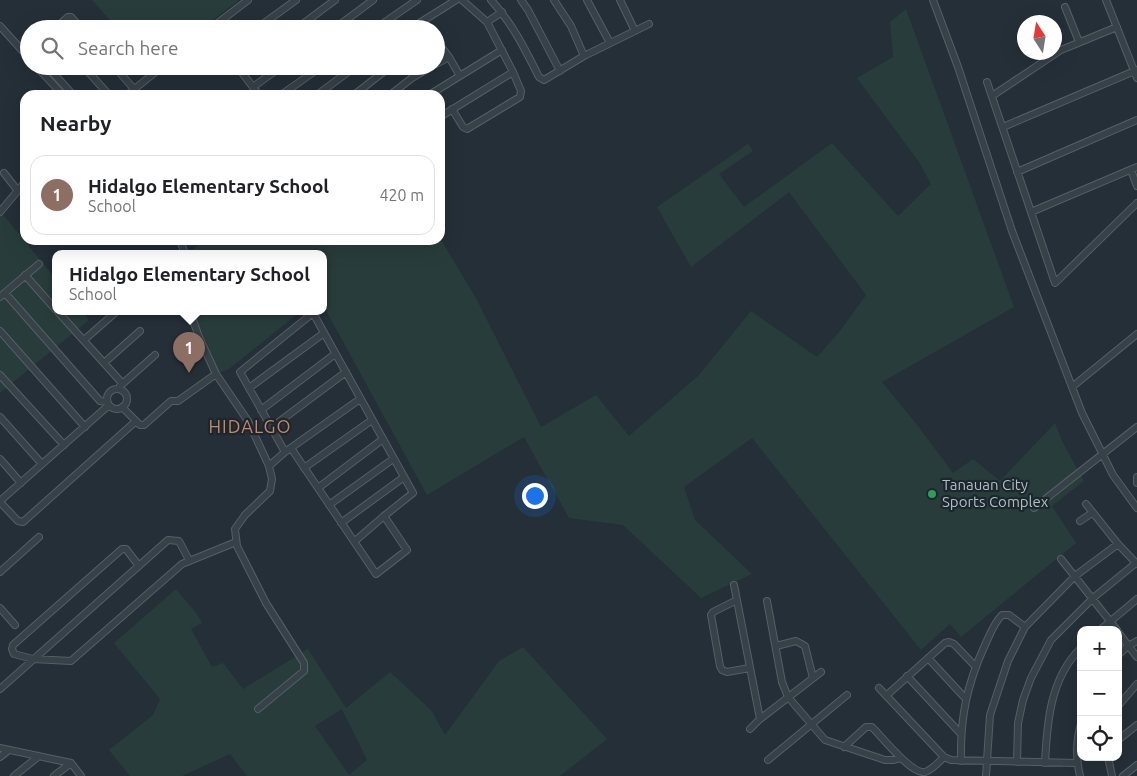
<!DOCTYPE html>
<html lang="en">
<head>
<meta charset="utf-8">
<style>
	:root { --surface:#fff; --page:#f2f2f2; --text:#202124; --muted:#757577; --line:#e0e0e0; --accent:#51697f }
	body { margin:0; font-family:Ubuntu,sans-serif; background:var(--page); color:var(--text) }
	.controls { position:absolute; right:15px; bottom:15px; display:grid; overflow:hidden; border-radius:10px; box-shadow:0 5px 20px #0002 }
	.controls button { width:45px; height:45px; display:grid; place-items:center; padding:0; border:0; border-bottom:1px solid var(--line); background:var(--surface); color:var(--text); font:25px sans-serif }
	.compass { position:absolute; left:1017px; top:15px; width:45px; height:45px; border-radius:50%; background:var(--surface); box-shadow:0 5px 20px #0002; rotate:348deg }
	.you { position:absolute; left:534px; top:495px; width:18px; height:18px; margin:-12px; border:4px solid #fff; border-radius:50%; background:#1a73e8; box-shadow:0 0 0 8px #1a73e833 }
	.badge { display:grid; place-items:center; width:32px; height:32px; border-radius:50%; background:var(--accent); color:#fff; font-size:16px; font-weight:700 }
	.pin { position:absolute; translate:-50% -41px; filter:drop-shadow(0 1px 2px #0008) }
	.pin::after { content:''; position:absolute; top:26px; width:18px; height:15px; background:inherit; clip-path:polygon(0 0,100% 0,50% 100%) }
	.popup { position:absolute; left:52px; top:250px; width:275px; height:65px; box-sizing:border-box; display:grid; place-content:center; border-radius:10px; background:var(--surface); filter:drop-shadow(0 1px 4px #0005); font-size:16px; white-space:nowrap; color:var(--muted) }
	.popup b { font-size:19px; color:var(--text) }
	.popup::after { content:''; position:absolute; left:50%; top:100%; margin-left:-10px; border:10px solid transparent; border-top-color:var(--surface) }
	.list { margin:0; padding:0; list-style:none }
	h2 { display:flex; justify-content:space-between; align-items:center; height:65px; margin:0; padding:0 20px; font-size:21px }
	h2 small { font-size:16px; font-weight:400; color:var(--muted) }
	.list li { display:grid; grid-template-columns:32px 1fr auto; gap:15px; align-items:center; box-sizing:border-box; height:80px; margin:0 10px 10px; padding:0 10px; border:1px solid var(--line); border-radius:15px }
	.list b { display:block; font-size:19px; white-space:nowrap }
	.list p { margin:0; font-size:16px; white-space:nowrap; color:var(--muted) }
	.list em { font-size:16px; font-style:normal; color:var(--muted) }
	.icon { flex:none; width:28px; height:28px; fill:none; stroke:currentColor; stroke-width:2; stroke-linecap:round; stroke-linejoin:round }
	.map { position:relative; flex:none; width:1137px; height:776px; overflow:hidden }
	.search { position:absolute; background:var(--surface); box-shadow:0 5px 20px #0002; left:20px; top:20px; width:425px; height:55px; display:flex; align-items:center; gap:12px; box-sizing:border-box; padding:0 18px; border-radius:28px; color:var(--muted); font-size:19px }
	.panel { position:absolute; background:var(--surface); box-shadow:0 5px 20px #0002; left:20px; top:90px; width:425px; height:155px; border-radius:15px }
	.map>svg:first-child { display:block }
</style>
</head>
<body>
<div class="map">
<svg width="1137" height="776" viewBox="0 0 1137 776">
	<rect width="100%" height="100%" fill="#242f38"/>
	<!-- green -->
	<path fill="#283d3b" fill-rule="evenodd" d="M92 0H239L201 29H118Z
		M906 9 1014 307 882 382 918 426 953 473 973 459 1000 481 1055 423 1063 443 1084 481 1052 506 1076 543 961 637 950 624 921 650 752 438 684 487 695 520 752 574 701 598 623 525 569 518 524 437 427 495 323 305V254H187L205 240H440V238L477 300 541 427 596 395 629 436 699 375 751 311 817 357 840 331 866 295 789 192 691 267 657 207 748 144 753 151 719 174 744 207 832 143 898 216 931 184 919 162 857 78 893 57 890 22Z
		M0 211 55 278V312H83L89 320 0 393Z
		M190 312H300L229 369 216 374Z
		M176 589 197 614 202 623 191 629 212 667 223 663 243 689 308 649 346 708 390 672 431 710 445 735 499 661 523 647 607 739 560 776H247L230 754 182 776H130L109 750 153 715 160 699 114 643ZM342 709 367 760 349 775 315 726Z"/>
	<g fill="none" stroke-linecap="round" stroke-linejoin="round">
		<!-- street casing -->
		<g stroke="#555f66" stroke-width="8">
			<path id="street" d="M462 0 487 22 502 12
				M491 0C512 23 525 49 539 77L544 80 584 56 649 24
				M521 0 528 10 560 71
				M554 0 571 26 584 56
				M587 0 610 43
				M620 0 635 31
				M933 0 958 67 1012 231 1082 413 1113 475 1137 508
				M1106 0 1137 78
				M1065 7 1079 42
				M0 26 29 58
				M54 29 68 17H71L82 29
				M210 29 248 0
				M256 29 296 0
				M296 29 335 0
				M334 29 373 0
				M375 29 417 0
				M410 29 456 0
				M436 40 449 57
				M436 64 449 57 460 76
				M36 66 63 95
				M47 66 73 95
				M83 66 109 95
				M114 66 134 89
				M230 66 235 70H240L259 95
				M987 82 1055 283 1137 203
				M253 87 282 66
				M127 95 163 66
				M281 95 322 66
				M317 95 356 66
				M354 95 391 66
				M390 95 412 78 432 66
				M429 95 502 50
				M992 96 1061 50 1117 27
				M452 109 463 127 467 129 520 97 521 91 513 72
				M440 117 513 72 487 22
				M1003 127 1137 70
				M1131 170 1137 186
				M1017 172 1137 120
				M4 173 18 191
				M0 212 25 182
				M1031 212 1137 167
				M180 240 185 254
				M25 275 55 309
				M5 293 100 401 107 402
				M0 297 39 264
				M58 312 122 383
				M190 312 199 337 216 374 248 421 269 466 272 479 270 491 245 515 235 529 237 546 266 603 304 663V671L258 709
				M0 331 85 427
				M84 340 116 312
				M104 363 140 331
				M0 375 64 445
				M120 386 155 355
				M1072 387 1137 334
				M249 388 324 333
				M107 399a10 10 0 1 1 20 0a10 10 0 1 1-20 0Z
				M122 407 140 425H144L171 401H178L216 374
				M261 410 335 354
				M0 417 42 464
				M272 427 346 372
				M285 452 240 372 313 313 413 493 384 516 407 550 376 574 291 448
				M0 459 21 483
				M269 466 285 452 360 399
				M304 468 372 420
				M1137 477V483
				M318 488 383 439
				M0 501 109 405
				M0 502 18 521 23 522 136 421
				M1086 504 1118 544 1137 564
				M329 505 393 459
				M1034 508 1137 427
				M1080 521 1092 513
				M341 523 404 477
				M355 541 384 516
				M1061 559 1117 630
				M139 566 126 549H122L13 645 12 649 14 654 33 659 71 661 182 564 236 542
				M0 572 39 537
				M734 585 760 719
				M737 600 713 612 711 615 720 666 722 670 727 672 750 668
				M767 601 782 682 788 697 825 740 885 760H893L901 758
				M0 608 15 625
				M1100 630 1137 599
				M1118 632 1137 657
				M776 646 796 641 805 646 813 678
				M1118 655 1128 646 1137 641
				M928 658 965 698
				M907 676 961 734
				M879 688 944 757 951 760 1077 763
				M0 689 168 540 179 541 189 560
				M887 695 945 643 949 642 954 644 975 666
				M1118 706 1137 684
				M750 729 760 719 821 672
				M1118 740 1137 725
				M844 747 866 727H872C882 737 912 775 925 772 932 770 939 762 944 757
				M0 748 71 763 81 776
				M0 757 9 750
				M1108 757 1112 776
				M768 760 847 695
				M961 761C960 718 967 684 985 645 990 634 994 623 1002 615H1009L1025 627
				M1017 762 1018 723 1023 700 1031 678 1051 640 1093 598 1136 563
				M1045 763C1047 723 1050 678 1081 648
				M14 776 39 756
				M54 776 71 763
				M986 776 990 715 1008 661 1025 627 1075 576 1118 544
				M1080 776C1076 759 1076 741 1081 724
				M1123 776 1137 765"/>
		</g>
		<!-- street -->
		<use href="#street" stroke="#374148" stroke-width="6"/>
	</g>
	<!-- markers -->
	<circle fill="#2e9e5b" stroke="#1c262d" stroke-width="2" cx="932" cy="494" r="5"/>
	<g text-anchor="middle" stroke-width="4.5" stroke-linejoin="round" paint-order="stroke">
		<!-- poi labels -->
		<g font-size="15" fill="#b2bcc4" stroke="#1c262d" text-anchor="start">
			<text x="942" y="490">Tanauan City<tspan x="942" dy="17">Sports Complex</tspan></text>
		</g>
		<!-- quarter labels -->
		<g font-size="18" letter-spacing="1" fill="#ca8467" stroke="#1c262d">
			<text x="250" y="433">HIDALGO</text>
		</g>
	</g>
</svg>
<div class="controls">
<button>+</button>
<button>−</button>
<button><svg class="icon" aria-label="locate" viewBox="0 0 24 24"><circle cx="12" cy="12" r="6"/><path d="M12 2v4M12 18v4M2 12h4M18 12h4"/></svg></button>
</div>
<svg class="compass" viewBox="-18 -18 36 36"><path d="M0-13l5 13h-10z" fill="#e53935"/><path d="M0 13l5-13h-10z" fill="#757577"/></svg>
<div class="you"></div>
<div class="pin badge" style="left:189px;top:373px;background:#8d6e63">1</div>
<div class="popup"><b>Hidalgo Elementary School</b>School</div>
<div class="search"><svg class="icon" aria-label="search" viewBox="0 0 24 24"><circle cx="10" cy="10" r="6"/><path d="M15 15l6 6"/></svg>Search here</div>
<section class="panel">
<h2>Nearby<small></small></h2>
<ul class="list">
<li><span class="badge" style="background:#8d6e63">1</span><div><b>Hidalgo Elementary School</b><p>School</p></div><em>420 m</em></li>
</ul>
</section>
</div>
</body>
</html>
